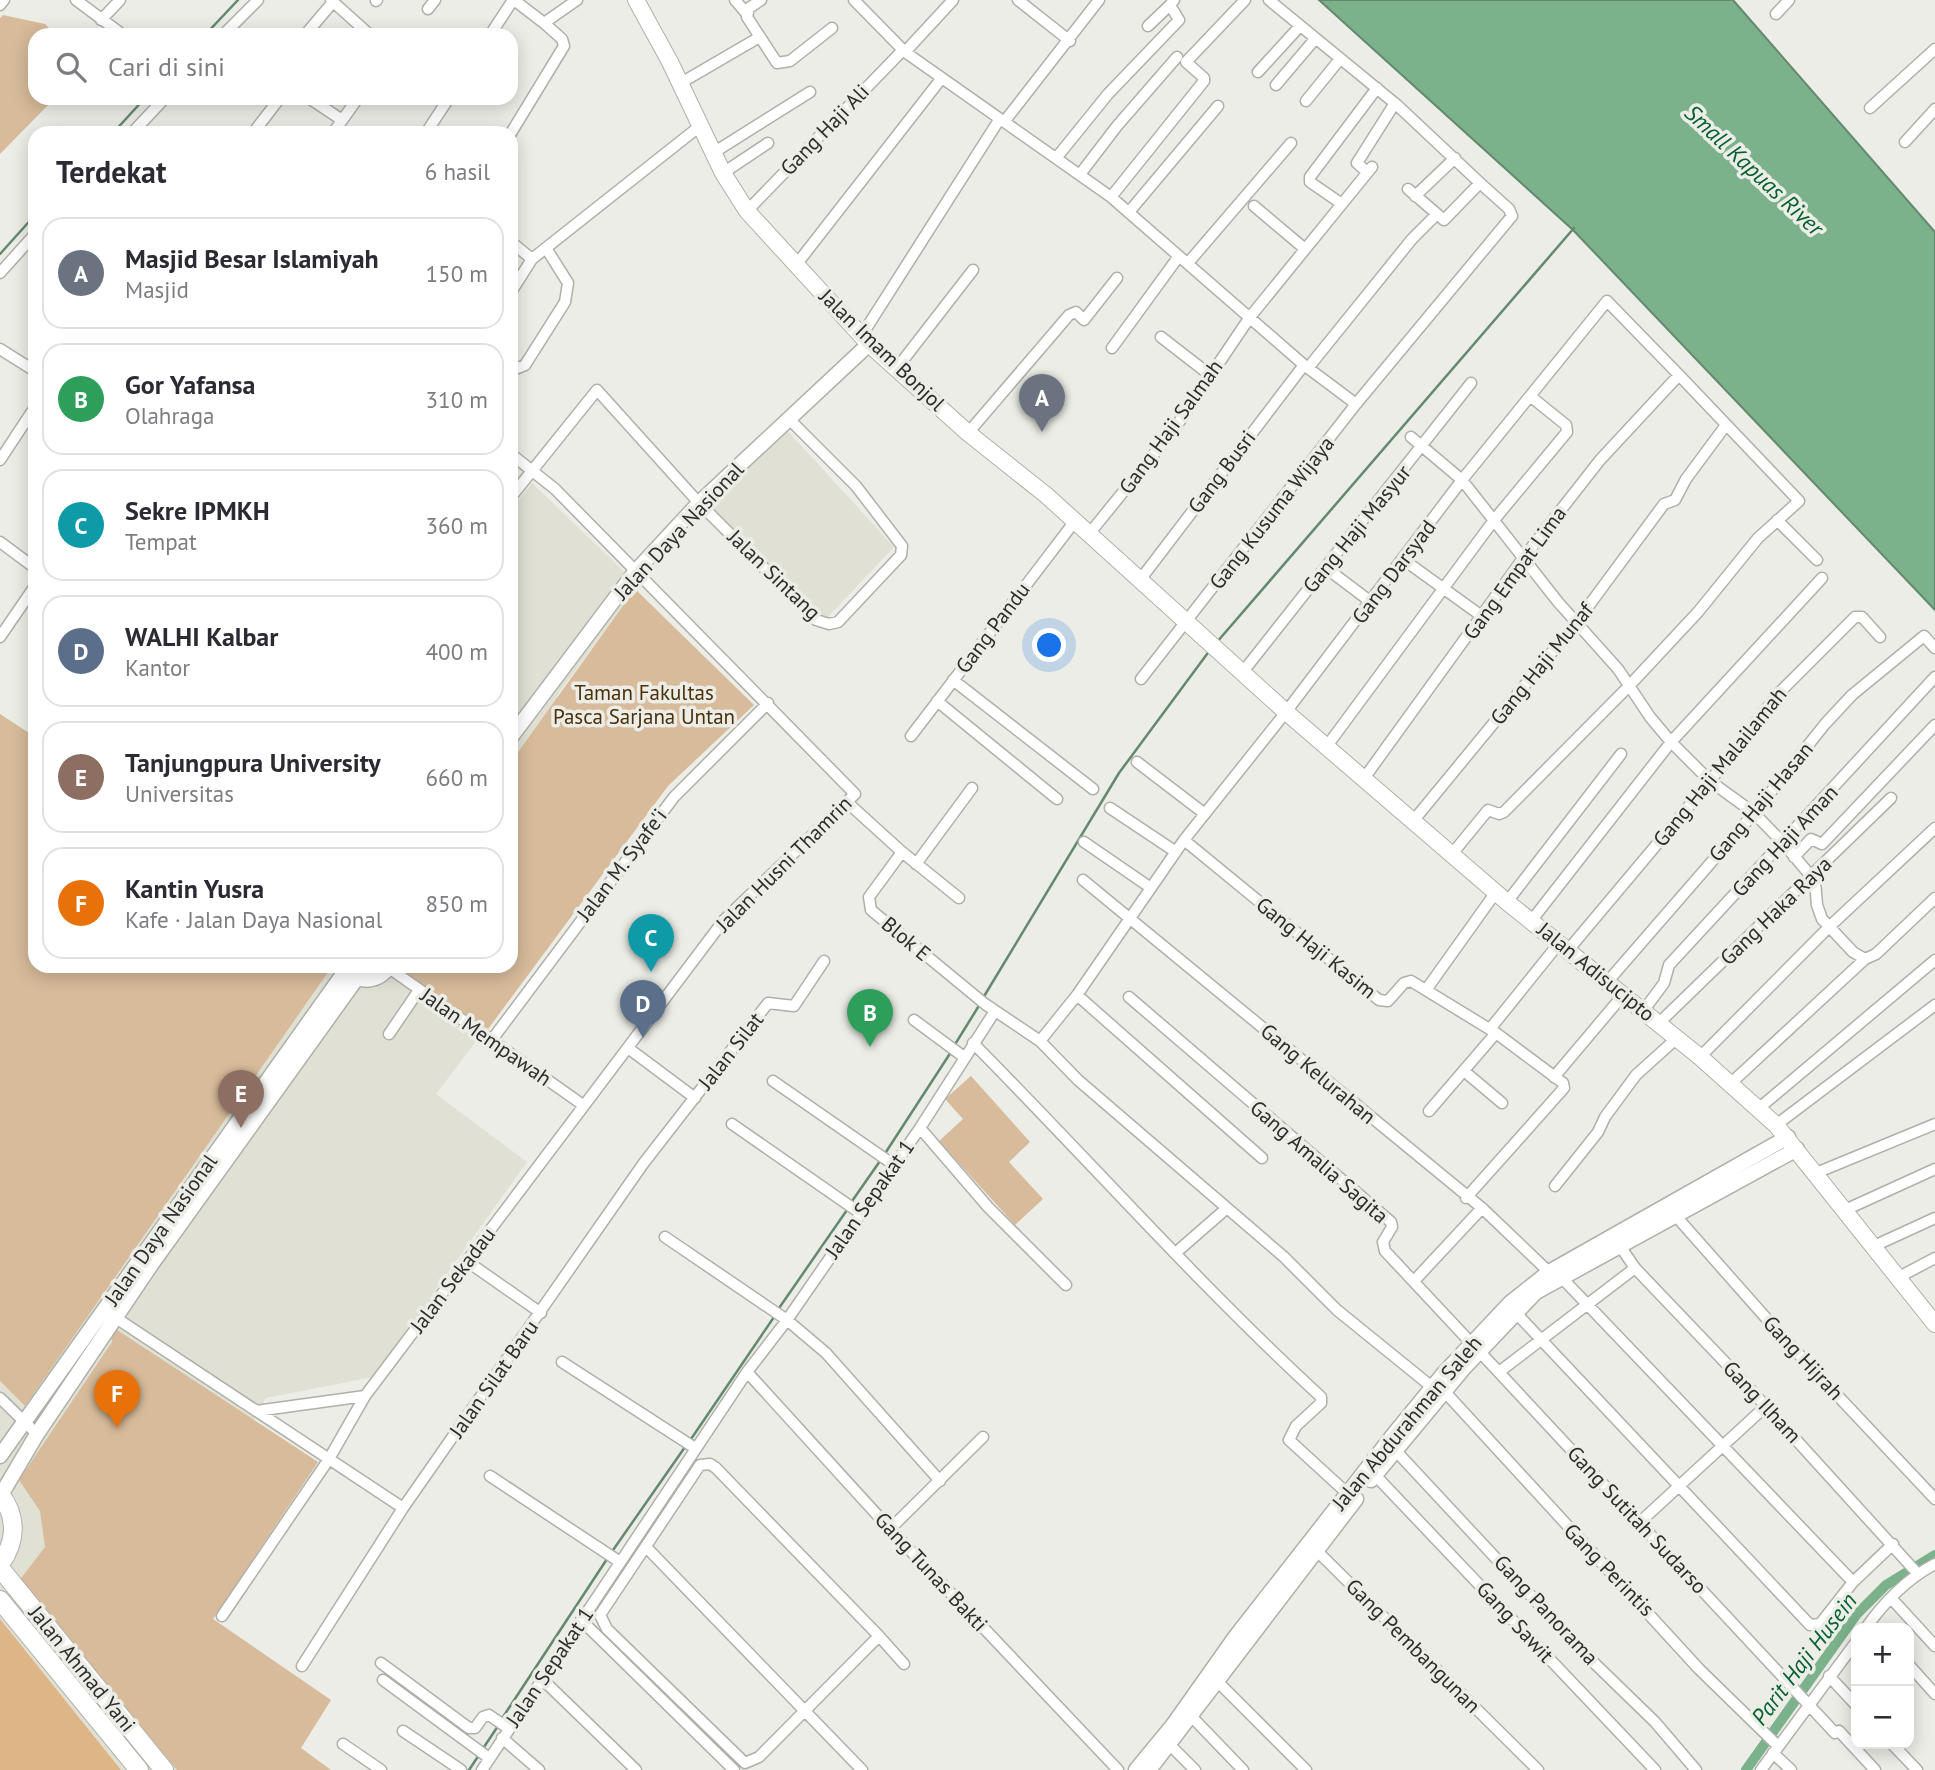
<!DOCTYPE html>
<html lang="id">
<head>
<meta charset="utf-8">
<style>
	:root { --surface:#fff; --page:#f7f7f7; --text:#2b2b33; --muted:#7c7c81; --line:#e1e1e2; --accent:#0b8043 }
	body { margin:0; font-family:"PT Sans",sans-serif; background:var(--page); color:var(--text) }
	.controls { position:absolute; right:21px; bottom:21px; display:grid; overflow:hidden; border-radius:14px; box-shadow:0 4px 18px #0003 }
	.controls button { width:63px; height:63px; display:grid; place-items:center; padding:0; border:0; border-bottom:2px solid var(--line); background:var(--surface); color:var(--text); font:35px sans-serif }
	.you { position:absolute; left:1050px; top:646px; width:24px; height:24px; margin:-18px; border:5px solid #fff; border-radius:50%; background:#1a73e8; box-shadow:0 0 0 10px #1a73e833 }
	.badge { display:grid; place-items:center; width:46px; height:46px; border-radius:50%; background:var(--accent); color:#fff; font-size:23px; font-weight:700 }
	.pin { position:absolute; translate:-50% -58px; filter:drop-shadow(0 2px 4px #0008) }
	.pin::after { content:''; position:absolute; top:37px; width:24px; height:21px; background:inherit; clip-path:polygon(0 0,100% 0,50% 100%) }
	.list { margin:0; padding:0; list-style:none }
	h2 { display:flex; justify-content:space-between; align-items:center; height:91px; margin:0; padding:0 28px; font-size:30px }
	h2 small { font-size:23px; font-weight:400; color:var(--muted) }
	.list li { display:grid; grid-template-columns:46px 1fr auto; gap:21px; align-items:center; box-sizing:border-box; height:112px; margin:0 14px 14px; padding:0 14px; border:2px solid var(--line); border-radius:21px }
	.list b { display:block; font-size:26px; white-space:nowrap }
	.list p { margin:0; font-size:23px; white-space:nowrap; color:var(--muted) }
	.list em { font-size:23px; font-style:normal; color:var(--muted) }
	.icon { flex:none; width:38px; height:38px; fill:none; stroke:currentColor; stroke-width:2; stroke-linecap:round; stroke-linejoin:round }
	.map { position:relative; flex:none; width:1935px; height:1770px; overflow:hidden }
	.search { position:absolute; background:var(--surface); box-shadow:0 4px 18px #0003; left:28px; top:28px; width:490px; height:77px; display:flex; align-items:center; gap:18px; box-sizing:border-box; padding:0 24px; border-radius:21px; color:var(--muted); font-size:26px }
	.panel { position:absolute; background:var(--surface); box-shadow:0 4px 18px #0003; left:28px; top:126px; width:490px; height:847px; border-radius:21px }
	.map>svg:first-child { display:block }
</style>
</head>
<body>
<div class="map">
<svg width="1935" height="1770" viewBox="0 0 1935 1770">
	<rect width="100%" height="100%" fill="#ecede6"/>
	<!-- built -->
	<path fill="#e0e1d4" d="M784 427 894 547 826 619 707 504Z
		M532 483 638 585 558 694 571 916 436 1094 527 1162 373 1377 266 1398 254 1420 318 1462 213 1619 331 1700 285 1770H0V714L35 737V966H511V510Z"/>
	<!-- green -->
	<path fill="#d7bb9a" d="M3 15 45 24 56 35H35V98H55L0 154V18Z
		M635 589 754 705 668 786 488 1029 413 980 401 966H511V762Z
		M0 714 35 737V966L331 968 25 1406 0 1381Z
		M971 1076 1030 1142 1009 1162 1043 1199 1015 1225 939 1141 963 1119 945 1099Z
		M111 1326 318 1462 213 1619 331 1700 301 1748 331 1770H177L19 1581 45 1547 40 1511 19 1480 112 1342Z"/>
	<!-- forest -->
	<path fill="#deb586" d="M0 1619 121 1770H0Z"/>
	<!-- water -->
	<path fill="#7bb18b" stroke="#64896e" stroke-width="2" d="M1319 0H1733L1935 232V610L1573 230Z"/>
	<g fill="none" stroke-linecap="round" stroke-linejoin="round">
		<!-- stream -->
		<path stroke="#64896e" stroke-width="2.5" d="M205 35 238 0
			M113 133 145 98
			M0 254 35 215
			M1217 642 1574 228
			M983 998 1119 773 1210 650
			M954 1046 980 1004
			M884 1155 951 1052
			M850 1204 880 1161
			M777 1311 847 1210
			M689 1442 774 1317
			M611 1553 685 1447
			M501 1720 607 1559
			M482 1750 498 1726
			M469 1770 479 1755"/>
		<!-- canal -->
		<path stroke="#7bb18b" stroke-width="10" d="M1746 1770 1856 1615 1886 1585 1935 1555"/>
		<!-- minor casing -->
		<g stroke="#afb0a9" stroke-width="13">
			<path id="minor" d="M76 0 123 35
				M331 0 370 35
				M514 0 544 23 577 0
				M735 0 747 14
				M761 0 749 8 747 17 777 63 790 61 832 28
				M854 0 905 52 1111 197 1304 365 1356 404 1512 216 1509 209 1480 183 1444 220 1408 189
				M1018 0 1070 41
				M1269 0 1397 105 1480 183
				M376 1 377 0
				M0 5 4 0
				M428 9 435 0
				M1776 14 1789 0
				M101 20 120 0
				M1148 26 1170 5
				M223 35 258 0
				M305 35 333 2
				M490 35 513 0
				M905 52 953 0
				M1258 72 1300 26
				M679 84 758 38
				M1276 85 1315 39
				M309 98 342 120
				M1306 101 1340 59
				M1870 108 1935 49
				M1004 122 1099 0
				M132 133 165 98
				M253 133 280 98
				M333 133 358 98
				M426 133 449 98
				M511 133 564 46 562 39 544 23
				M1905 142 1935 109
				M713 153 810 92
				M1057 157 1108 94 1179 20 1170 5 1174 0
				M1367 172 1357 163 1395 103
				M723 173 768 143
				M1081 173 1117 126 1177 57
				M1415 196 1455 158
				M1111 197 1204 81V78L1186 62 1245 0
				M1342 204 1310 182V177L1377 88
				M1254 206 1305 249
				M747 211 903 50
				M1129 212 1218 106
				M511 242 532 259
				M1188 263 1291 143
				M796 265 941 79
				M0 273 35 234
				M511 292 532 259 700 126
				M862 335 999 120
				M1161 337 1210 375
				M1112 348 1179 256
				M0 349 35 371
				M511 365 518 368 525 365 565 302 568 283 546 248
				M897 368 973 270
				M1308 368 1412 239 1436 215
				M968 433 1069 315 1076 312 1084 320 1117 278
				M1411 437 1462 480 1558 602 1618 669 1650 717 1671 742 1710 781 1754 813 1784 844 1815 881 1817 905 1822 919 1853 952 1865 959 1876 954 1935 898
				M0 460 35 407
				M511 497 597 390 699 503 816 620 829 624 838 622 901 555 902 546 856 486 789 419
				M1777 520 1817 560
				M1089 534 1175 428 1250 317 1372 167
				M0 542 35 568
				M1404 560 1483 617
				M1326 568 1371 602
				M1140 580 1304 365
				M0 637 35 586
				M1242 673 1471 383
				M1141 679 1356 404
				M953 680 1093 789
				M937 701 1057 799
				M911 736 1075 521
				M1327 746 1494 520 1567 432 1566 425 1530 396
				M1137 762 1205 814
				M1365 777 1524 557 1600 460 1679 375 1799 501 1758 538 1698 612 1629 686 1504 812 1499 814 1488 810 1452 854
				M848 803 902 852 959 898
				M1110 808 1176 852
				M1414 820 1576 623 1664 504 1675 500 1686 479 1726 425
				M1184 840 1379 1000 1388 1001 1404 983 1411 981 1496 1033 1563 1083 1564 1088 1466 1198
				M1084 842 1151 888
				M902 852 869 897 871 910 985 1004 1040 1041 1077 995 1184 840 1286 712 1462 480 1607 301 1679 375
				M1794 857 1811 839 1822 844 1935 725
				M916 864 972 788
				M1083 880 1482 1208 1549 1272
				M1507 902 1621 754
				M1532 920 1671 742 1822 578
				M1569 949 1710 781 1779 693 1855 617H1862L1880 637
				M389 968 583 1105
				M1609 980 1754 813 1825 724 1852 695 1924 636 1935 648
				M1426 990 1496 892
				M1077 995 1262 1158
				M1129 997 1391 1222 1392 1227 1383 1242 1385 1251 1472 1344
				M1644 1010 1664 983 1669 965 1935 677
				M914 1020 964 1057
				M1659 1023 1891 798
				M1490 1029 1560 942
				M389 1034 419 990
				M491 1041 674 797 768 703
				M1040 1041 1078 1080 1284 1257 1337 1310 1432 1387
				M973 1043C1090 1161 1199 1285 1321 1397V1403L1296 1426 1289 1440 1348 1494
				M628 1048 695 1098
				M1700 1057 1829 927 1935 828
				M1464 1071 1502 1103
				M1554 1077 1624 994
				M773 1081 894 1165
				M1730 1084 1865 959
				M1758 1109 1935 960
				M1429 1111 1496 1033
				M732 1124 860 1213
				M1776 1125 1935 1005
				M920 1128 988 1207 1066 1285
				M1816 1173 1935 1124
				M1555 1186 1598 1132 1605 1117 1636 1075 1677 1038
				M1845 1210 1935 1169
				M1675 1215 1789 1344 1935 1499
				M665 1237 787 1320 826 1353 940 1481
				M1620 1246 1635 1268 1740 1378 1918 1574
				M1874 1246 1935 1218
				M1180 1249 1227 1208
				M468 1262 541 1313
				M1561 1277 1853 1582
				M1899 1277 1935 1258
				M1414 1281 1482 1208
				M1516 1313 1810 1625 1820 1624 1853 1582 1893 1544
				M110 1314 403 1508
				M1480 1352 1835 1733 1839 1731 1875 1770
				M562 1362 695 1448
				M747 1372 890 1529 1118 1770
				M1499 1372 1635 1268
				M1445 1392 1699 1669 1778 1746
				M0 1398 37 1434
				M256 1411 365 1396
				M1395 1450 1587 1656 1655 1722 1696 1770
				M1375 1475 1655 1770
				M490 1476 620 1562
				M1640 1522 1766 1406
				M890 1529 983 1437
				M647 1548 862 1770
				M1317 1551 1538 1770
				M1891 1598 1935 1646
				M222 1616 329 1459 365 1396 724 920 855 794 555 489 511 454
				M581 1620 734 1770
				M1866 1628C1883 1603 1908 1578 1935 1564
				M879 1636 759 1757 745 1763 607 1629 600 1615 700 1465 710 1464 716 1468 879 1636 904 1664
				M381 1663 469 1728H475L483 1717 489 1715 509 1729
				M1909 1665 1935 1694
				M302 1666 403 1508 643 1164 768 1003 794 1006 824 961
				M1829 1676 1856 1705
				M541 1678 636 1770
				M383 1680 489 1758
				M1218 1682 1306 1770
				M1192 1717 1243 1770
				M403 1731 461 1770
				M502 1738 539 1770
				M1164 1739 1195 1770
				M343 1744 381 1770
				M1892 1744 1917 1770
				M1773 1753 1791 1770
				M482 1770 747 1372 787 1320 920 1128 995 1011
				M1761 1770 1856 1642"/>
		</g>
		<!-- tertiary casing -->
		<g stroke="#afb0a9" stroke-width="17">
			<path id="tertiary" d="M511 737 635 572 699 503 869 344
				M349 973C364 984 379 981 390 966
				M0 1456 346 970
				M1371 1480 1463 1369 1536 1292 1797 1149
				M1 1495 37 1434 151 1265 357 978
				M1136 1770 1173 1725 1236 1636 1394 1434 1445 1372 1510 1303 1549 1272 1788 1137
				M1149 1770 1356 1499"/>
		</g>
		<!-- secondary casing -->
		<g stroke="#afb0a9" stroke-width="18">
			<path id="secondary" d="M636 0 670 62 723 173 747 211 869 344 968 433 1046 495 1286 712 1507 902 1700 1057 1776 1125 1935 1324"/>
		</g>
		<!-- trunk casing -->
		<g stroke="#afb0a9" stroke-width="20">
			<path id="trunk" d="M0 1494C17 1516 17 1541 0 1564
				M0 1568 164 1770
				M0 1600 139 1770"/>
		</g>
		<!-- minor -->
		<use href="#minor" stroke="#fff" stroke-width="10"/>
		<!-- tertiary -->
		<use href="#tertiary" stroke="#fff" stroke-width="14"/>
		<!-- secondary -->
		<use href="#secondary" stroke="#fff" stroke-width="16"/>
		<!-- trunk -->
		<use href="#trunk" stroke="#fff" stroke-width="18"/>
	</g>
	<g text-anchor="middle" stroke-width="7" stroke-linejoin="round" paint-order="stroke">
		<!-- street labels -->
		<g font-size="21" fill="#2d2d2a" stroke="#ecede6">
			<text transform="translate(825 130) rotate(-46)" y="7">Gang Haji Ali</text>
			<text transform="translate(882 350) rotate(44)" y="7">Jalan Imam Bonjol</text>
			<text transform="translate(1171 427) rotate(-54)" y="7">Gang Haji Salmah</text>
			<text transform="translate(1222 472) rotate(-53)" y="7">Gang Busri</text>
			<text transform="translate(1272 513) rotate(-52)" y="7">Gang Kusuma Wijaya</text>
			<text transform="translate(1357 529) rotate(-51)" y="7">Gang Haji Masyur</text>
			<text transform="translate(679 531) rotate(-47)" y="7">Jalan Daya Nasional</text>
			<text transform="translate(1394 572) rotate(-53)" y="7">Gang Darsyad</text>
			<text transform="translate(1515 573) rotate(-54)" y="7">Gang Empat Lima</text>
			<text transform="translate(774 575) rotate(44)" y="7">Jalan Sintang</text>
			<text transform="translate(993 628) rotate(-53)" y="7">Gang Pandu</text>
			<text transform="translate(1542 664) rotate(-51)" y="7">Gang Haji Munaf</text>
			<text transform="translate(1720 767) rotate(-51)" y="7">Gang Haji Malailamah</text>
			<text transform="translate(1761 802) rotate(-50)" y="7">Gang Haji Hasan</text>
			<text transform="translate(1785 841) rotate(-47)" y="7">Gang Haji Aman</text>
			<text transform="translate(784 864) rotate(-45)" y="7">Jalan Husni Thamrin</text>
			<text transform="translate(622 865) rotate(-53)" y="7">Jalan M. Syafe'i</text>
			<text transform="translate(1776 911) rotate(-44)" y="7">Gang Haka Raya</text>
			<text transform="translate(906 939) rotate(40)" y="7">Blok E</text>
			<text transform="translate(1316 948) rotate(39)" y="7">Gang Haji Kasim</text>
			<text transform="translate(1596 972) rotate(39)" y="7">Jalan Adisucipto</text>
			<text transform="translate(486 1037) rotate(35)" y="7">Jalan Mempawah</text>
			<text transform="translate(731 1051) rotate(-52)" y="7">Jalan Silat</text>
			<text transform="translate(1318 1074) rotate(40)" y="7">Gang Kelurahan</text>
			<text transform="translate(1319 1162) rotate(41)" y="7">Gang Amalia Sagita</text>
			<text transform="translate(870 1199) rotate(-55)" y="7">Jalan Sepakat 1</text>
			<text transform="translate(161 1230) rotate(-55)" y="7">Jalan Daya Nasional</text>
			<text transform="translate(453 1280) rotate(-53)" y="7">Jalan Sekadau</text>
			<text transform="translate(1803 1358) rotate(47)" y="7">Gang Hijrah</text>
			<text transform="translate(494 1379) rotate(-55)" y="7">Jalan Silat Baru</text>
			<text transform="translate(1762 1402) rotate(47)" y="7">Gang Ilham</text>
			<text transform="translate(1407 1423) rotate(-50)" y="7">Jalan Abdurahman Saleh</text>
			<text transform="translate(1637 1520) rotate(47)" y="7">Gang Sutitah Sudarso</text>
			<text transform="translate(1609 1570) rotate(46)" y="7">Gang Perintis</text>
			<text transform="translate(931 1572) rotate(47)" y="7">Gang Tunas Bakti</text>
			<text transform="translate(1546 1610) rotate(47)" y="7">Gang Panorama</text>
			<text transform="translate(1515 1622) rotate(47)" y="7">Gang Sawit</text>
			<text transform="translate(1413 1646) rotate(45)" y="7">Gang Pembangunan</text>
			<text transform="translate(550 1667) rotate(-56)" y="7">Jalan Sepakat 1</text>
			<text transform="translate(82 1669) rotate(51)" y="7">Jalan Ahmad Yani</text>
		</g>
		<!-- park labels -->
		<g font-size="21" fill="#4c3009" stroke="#ecede6">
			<text x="644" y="700">Taman Fakultas<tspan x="644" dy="24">Pasca Sarjana Untan</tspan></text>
		</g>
		<!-- water labels -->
		<g font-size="23" font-style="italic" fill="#056132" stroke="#ecede6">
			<text transform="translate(1754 170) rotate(43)" y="8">Small Kapuas River</text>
			<text transform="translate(1804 1659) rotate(-53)" y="8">Parit Haji Husein</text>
		</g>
	</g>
</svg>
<div class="controls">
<button>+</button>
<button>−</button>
</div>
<div class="you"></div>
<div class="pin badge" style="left:1042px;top:432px;background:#6b7280">A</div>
<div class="pin badge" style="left:870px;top:1047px;background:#2e9e5b">B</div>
<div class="pin badge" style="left:651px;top:972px;background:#0f9aa8">C</div>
<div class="pin badge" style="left:643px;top:1038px;background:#5c6f8a">D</div>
<div class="pin badge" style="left:241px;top:1128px;background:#8d6e63">E</div>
<div class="pin badge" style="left:117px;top:1428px;background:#e8710a">F</div>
<div class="search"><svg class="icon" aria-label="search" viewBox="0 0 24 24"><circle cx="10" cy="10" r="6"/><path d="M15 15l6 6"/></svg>Cari di sini</div>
<section class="panel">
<h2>Terdekat<small>6 hasil</small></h2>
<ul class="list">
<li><span class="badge" style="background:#6b7280">A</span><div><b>Masjid Besar Islamiyah</b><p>Masjid</p></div><em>150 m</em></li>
<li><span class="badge" style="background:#2e9e5b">B</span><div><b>Gor Yafansa</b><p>Olahraga</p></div><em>310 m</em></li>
<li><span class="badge" style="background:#0f9aa8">C</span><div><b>Sekre IPMKH</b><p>Tempat</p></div><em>360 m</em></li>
<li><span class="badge" style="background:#5c6f8a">D</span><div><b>WALHI Kalbar</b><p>Kantor</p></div><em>400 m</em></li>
<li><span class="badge" style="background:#8d6e63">E</span><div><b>Tanjungpura University</b><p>Universitas</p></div><em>660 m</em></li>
<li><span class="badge" style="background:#e8710a">F</span><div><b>Kantin Yusra</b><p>Kafe · Jalan Daya Nasional</p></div><em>850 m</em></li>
</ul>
</section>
</div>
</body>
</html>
